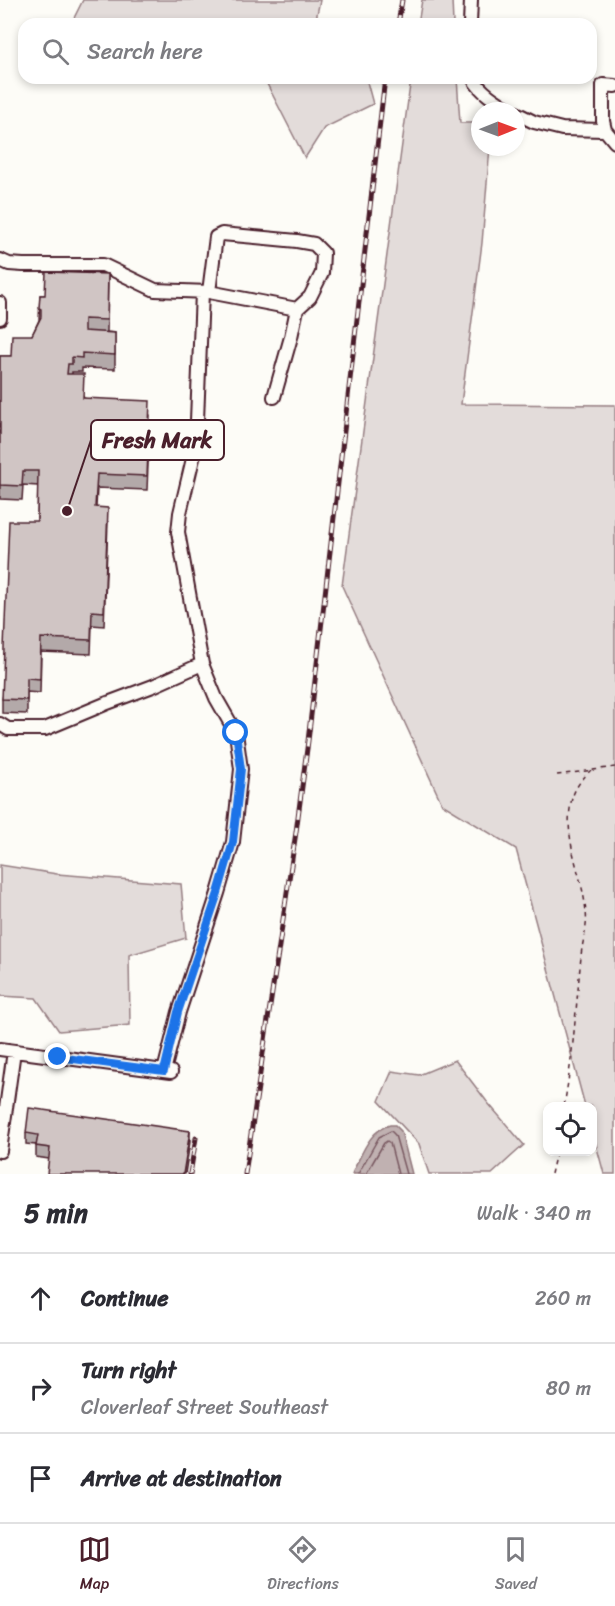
<!DOCTYPE html>
<html lang="en">
<head>
<meta charset="utf-8">
<style>
	:root { --surface:#fff; --page:#f2f2f3; --text:#2b2b33; --muted:#7c7c81; --line:#e1e1e2; --accent:#4a1f2b }
	body { margin:0; font-family:Sriracha,sans-serif; background:var(--page); color:var(--text) }
	.controls { position:absolute; right:18px; bottom:18px; display:grid; overflow:hidden; border-radius:12px; box-shadow:0 3px 9px #0003 }
	.controls button { width:54px; height:54px; display:grid; place-items:center; padding:0; border:0; border-bottom:2px solid var(--line); background:var(--surface); color:var(--text); font:30px sans-serif }
	.compass { position:absolute; left:471px; top:102px; width:54px; height:54px; border-radius:50%; background:var(--surface); box-shadow:0 3px 9px #0003; rotate:89deg }
	.stop { position:absolute; width:18px; height:18px; margin:-14px; border:4px solid #1a73e8; border-radius:50%; background:#fff }
	.stop.end { background:#1a73e8; border-color:#fff; box-shadow:0 2px 6px #0008 }
	.list { margin:0; padding:0; list-style:none }
	h2 { display:flex; justify-content:space-between; align-items:center; height:78px; margin:0; padding:0 24px; font-size:26px }
	h2 small { font-size:20px; font-weight:400; color:var(--muted) }
	.list li { display:grid; grid-template-columns:39px 1fr auto; gap:18px; align-items:center; box-sizing:border-box; height:90px; padding:0 24px; border-top:2px solid var(--line) }
	.list b { display:block; font-size:22px; white-space:nowrap }
	.list p { margin:0; font-size:20px; white-space:nowrap; color:var(--muted) }
	.list em { font-size:20px; font-style:normal; color:var(--muted) }
	.icon { flex:none; width:33px; height:33px; fill:none; stroke:currentColor; stroke-width:2; stroke-linecap:round; stroke-linejoin:round }
	.map { position:relative; flex:none; width:615px; height:1174px; overflow:hidden }
	.search { position:absolute; background:var(--surface); box-shadow:0 3px 9px #0003; left:18px; right:18px; top:18px; height:66px; display:flex; align-items:center; gap:15px; box-sizing:border-box; padding:0 21px; border-radius:18px; color:var(--muted); font-size:22px }
	.sheet { height:348px; background:var(--surface) }
	nav { display:flex; justify-content:space-around; align-items:center; box-sizing:border-box; height:84px; border-top:2px solid var(--line); background:var(--surface); font-size:16px; color:var(--muted) }
	nav a { display:grid; justify-items:center; gap:3px }
	nav .on { color:var(--accent) }
	.map>svg:first-child { display:block }
</style>
</head>
<body>
<div class="map">
<svg width="615" height="1174" viewBox="0 0 615 1174">
	<rect width="100%" height="100%" fill="#fdfcf7"/>
	<filter id="ink" filterUnits="userSpaceOnUse"><feTurbulence type="fractalNoise" baseFrequency=".0167" numOctaves="2"/><feDisplacementMap in="SourceGraphic" scale="12" xChannelSelector="R" yChannelSelector="G"/><feConvolveMatrix kernelMatrix="1 2 1 2 8 2 1 2 1" color-interpolation-filters="sRGB"/></filter>
	<g filter="url(#ink)">
		<!-- green -->
		<path fill="#e3dcda" stroke="#967e82" stroke-width="1.5" d="M83 0H320L315 24H71Z
			M422 0H452L453 24H418Z
			M264 78H366L373 104 324 128 305 158Z
			M411 78H457L460 123H480V147H490L482 243 461 404 615 405V1174H604L593 1133 592 1106H585L516 849 442 804 342 586Z
			M0 865 57 874 181 884 186 938 129 955 130 1025 59 1031 36 998 0 996Z
			M455 1060 488 1103 524 1145 492 1174H429L419 1144 379 1101 392 1071 419 1075Z"/>
		<!-- water -->
		<path fill="#c0b1b1" stroke="#91777b" stroke-width="1.5" d="M390 1125H395L401 1131 412 1174H352L354 1169C363 1152 370 1130 390 1125Z"/>
		<g fill="none" stroke-linecap="round" stroke-linejoin="round">
			<!-- shore -->
			<path stroke="#795961" stroke-width="1.5" d="M358 1174 379 1137 391 1131 395 1135 406 1174
				M366 1174 384 1143 387 1141 390 1143 398 1174"/>
			<!-- minor casing -->
			<g stroke="#4a1f2b" stroke-width="16">
				<path id="minor" d="M470 24 471 0
					M473 78C480 92 499 103 512 111
					M615 86 603 85V121L605 130 615 142
					M516 113 534 122 562 129 605 130
					M0 260 9 264 23 265H103L155 290 209 292 297 309 310 297 322 273 323 253 314 244 297 241 222 234 216 237 209 292
					M0 303V318
					M274 397 291 337 297 309
					M0 724 8 729H45L105 704 153 686 202 664
					M0 1049 171 1072
					M164 1071 179 1012 218 893 233 842 241 769 236 733 216 698 202 664 178 532 180 513 196 446 202 292
					M0 1151 14 1051"/>
			</g>
			<!-- path -->
			<path stroke="#4a1f2b" stroke-width="1.5" stroke-dasharray="4.5 4.5" stroke-linecap="butt" d="M557 775 615 767
				M564 1106C573 1057 576 1007 581 957 582 941 588 928 586 912 583 877 565 844 570 809 572 791 579 782 591 770
				M551 1174 556 1152"/>
			<!-- minor -->
			<use href="#minor" stroke="#fdfcf7" stroke-width="12"/>
			<!-- rail casing -->
			<g stroke="#4a1f2b" stroke-width="5">
				<path id="rail" d="M398 24 402 0
					M190 1174 196 1138
					M245 1174 296 832 308 741 385 78"/>
			</g>
			<!-- rail -->
			<use href="#rail" stroke="#fdfcf7" stroke-width="3" stroke-dasharray="9" stroke-linecap="butt"/>
		</g>
		<!-- wall -->
		<path fill="#b3a9a9" stroke="#4a1f2b" stroke-width="1.5" d="M108 274 107 332 115 333V369L82 368V372H72V374L84 398 150 415 147 490 97 488 96 507 108 522 104 626 92 625 91 654 41 652 40 693 27 692V714L2 713V699L37 521 38 486 23 485 22 500 0 499V356H11L32 335 39 320 40 295H45Z
			M26 1133 190 1142 49 1159 36 1157V1145L26 1144Z"/>
		<!-- shaded-wall -->
		<path fill="#928a89" stroke="#4a1f2b" stroke-width="1.5" d="M190 1131V1142L185 1174H183Z"/>
		<!-- building -->
		<path fill="#d0c5c4" stroke="#4a1f2b" stroke-width="1.5" d="M46 272 108 274 107 320 84 319V331L115 333V355L82 353V358L72 357V364H68L67 374H84L83 398 150 401 147 476 97 474 95 507 108 508 104 612 92 611 91 640 41 638 40 679 27 678V700L2 699 9 521H37L38 471H23L22 486 0 485V356H11L12 335H32L41 317V309L39 308 40 295H45Z
			M29 1108 190 1131 183 1174H47L50 1148 36 1146 38 1135 26 1133Z"/>
	</g>
	<g fill="none" stroke-linecap="round" stroke-linejoin="round" filter="url(#ink)">
		<!-- route -->
		<path stroke="#1a73e8" stroke-width="8" d="M58 1057 164 1071 178 1012 218 893 233 842 241 769 236 733"/>
	</g>
	<!-- callouts -->
	<path fill="none" stroke="#4a1f2b" stroke-width="2" d="M67 511L91 440"/>
	<circle fill="#4a1f2b" stroke="#fdfcf7" stroke-width="2" cx="67" cy="511" r="6"/>
	<rect fill="#fdfcf7" stroke="#4a1f2b" stroke-width="2" x="91" y="420" width="133" height="40" rx="6"/>
	<g font-size="22" text-anchor="middle" font-weight="bold" fill="#4a1f2b">
		<text x="157" y="448">Fresh Mark</text>
	</g>
</svg>
<div class="controls">
<button><svg class="icon" aria-label="locate" viewBox="0 0 24 24"><circle cx="12" cy="12" r="6"/><path d="M12 2v4M12 18v4M2 12h4M18 12h4"/></svg></button>
</div>
<svg class="compass" viewBox="-18 -18 36 36"><path d="M0-13l5 13h-10z" fill="#e53935"/><path d="M0 13l5-13h-10z" fill="#7c7c81"/></svg>
<div class="stop" style="left:236px;top:733px"></div>
<div class="stop end" style="left:58px;top:1057px"></div>
<div class="search"><svg class="icon" aria-label="search" viewBox="0 0 24 24"><circle cx="10" cy="10" r="6"/><path d="M15 15l6 6"/></svg>Search here</div>
</div>
<section class="sheet">
<h2>5 min<small>Walk · 340 m</small></h2>
<ul class="list">
<li><svg class="icon" aria-label="ahead" viewBox="0 0 24 24"><path d="M12 20V5M6 11l6-6 6 6"/></svg><div><b>Continue</b></div><em>260 m</em></li>
<li><svg class="icon" aria-label="right" viewBox="0 0 24 24"><path d="M7 20v-9h11M14 6l5 5-5 5"/></svg><div><b>Turn right</b><p>Cloverleaf Street Southeast</p></div><em>80 m</em></li>
<li><svg class="icon" aria-label="arrive" viewBox="0 0 24 24"><path d="M6 21V4h12l-3 4 3 4H6"/></svg><div><b>Arrive at destination</b></div></li>
</ul>
</section>
<nav>
<a class="on"><svg class="icon" aria-label="map" viewBox="0 0 24 24"><path d="M3 6l6-2 6 2 6-2v14l-6 2-6-2-6 2zM9 4v14M15 6v14"/></svg>Map</a>
<a><svg class="icon" aria-label="directions" viewBox="0 0 24 24"><path d="M12 3l9 9-9 9-9-9zM9 14v-3h6M13 9l2 2-2 2"/></svg>Directions</a>
<a><svg class="icon" aria-label="saved" viewBox="0 0 24 24"><path d="M7 4h10v16l-5-4-5 4z"/></svg>Saved</a>
</nav>
</body>
</html>
